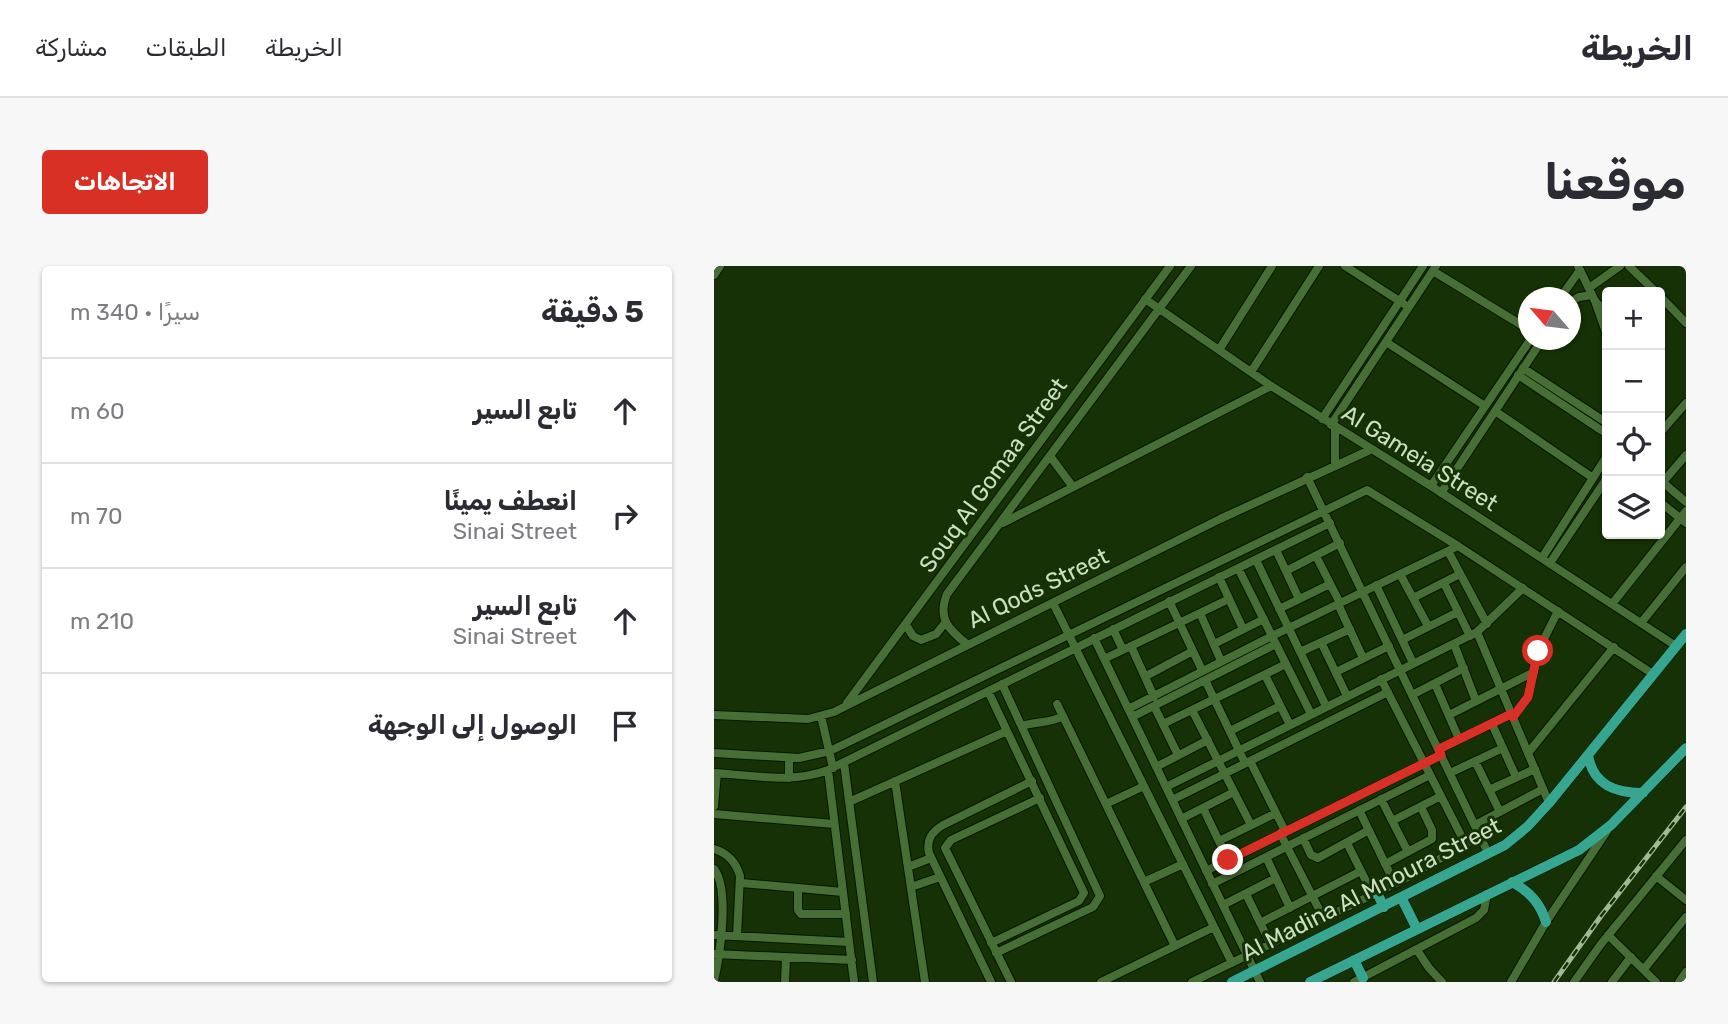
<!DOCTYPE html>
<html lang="ar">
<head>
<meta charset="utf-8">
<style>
	:root { --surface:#fff; --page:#f7f7f7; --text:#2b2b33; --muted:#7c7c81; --line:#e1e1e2; --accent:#d93025 }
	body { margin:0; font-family:Rubik,Vazirmatn,sans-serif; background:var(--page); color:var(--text); direction:rtl }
	.controls { position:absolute; right:21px; top:21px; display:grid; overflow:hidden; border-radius:7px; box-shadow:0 2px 5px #0004 }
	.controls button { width:63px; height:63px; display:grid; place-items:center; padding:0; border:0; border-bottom:2px solid var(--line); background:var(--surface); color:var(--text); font:35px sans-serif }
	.compass { position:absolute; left:804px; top:21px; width:63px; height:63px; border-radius:50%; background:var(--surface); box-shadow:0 2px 5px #0004; rotate:298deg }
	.stop { position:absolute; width:21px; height:21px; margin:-16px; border:5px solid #d93025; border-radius:50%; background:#fff }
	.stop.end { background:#d93025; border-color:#fff; box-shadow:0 2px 7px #0008 }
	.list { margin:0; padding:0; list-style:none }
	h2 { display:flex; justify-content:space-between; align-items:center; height:91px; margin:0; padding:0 28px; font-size:30px }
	h2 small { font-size:23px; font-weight:400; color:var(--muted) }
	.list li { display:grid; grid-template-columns:46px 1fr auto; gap:21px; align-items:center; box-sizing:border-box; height:105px; padding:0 28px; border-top:2px solid var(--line) }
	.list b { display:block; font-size:26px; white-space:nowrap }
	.list p { margin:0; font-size:23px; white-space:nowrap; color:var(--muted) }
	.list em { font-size:23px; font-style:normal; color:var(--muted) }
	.icon { flex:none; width:38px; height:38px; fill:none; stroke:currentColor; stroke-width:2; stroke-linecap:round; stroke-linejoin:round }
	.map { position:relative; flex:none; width:972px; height:716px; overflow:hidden; direction:ltr; border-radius:7px }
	header { display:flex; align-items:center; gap:42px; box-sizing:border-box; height:98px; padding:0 35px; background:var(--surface); border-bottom:2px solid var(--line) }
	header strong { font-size:33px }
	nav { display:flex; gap:38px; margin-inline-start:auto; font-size:24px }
	.intro { display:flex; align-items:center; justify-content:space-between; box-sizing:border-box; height:168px; padding:0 42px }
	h1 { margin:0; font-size:49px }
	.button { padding:18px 32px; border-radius:7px; background:var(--accent); color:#fff; font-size:24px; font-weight:700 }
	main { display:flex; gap:42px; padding:0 42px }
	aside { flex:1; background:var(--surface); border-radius:7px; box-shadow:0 2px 5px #0004 }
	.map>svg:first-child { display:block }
</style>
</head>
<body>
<header>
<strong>الخريطة</strong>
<nav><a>الخريطة</a><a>الطبقات</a><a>مشاركة</a></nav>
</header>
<div class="intro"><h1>موقعنا</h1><a class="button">الاتجاهات</a></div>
<main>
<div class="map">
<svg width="972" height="716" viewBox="0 0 972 716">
	<rect width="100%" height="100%" fill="#153105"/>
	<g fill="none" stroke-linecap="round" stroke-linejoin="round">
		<!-- minor casing -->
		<g stroke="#051700" stroke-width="10">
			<path id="minor" d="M631 0 690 38
				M864 0 881 35 893 69
				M915 0 942 26
				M719 5 814 63
				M0 9 6 0
				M875 22 906 0
				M946 30 972 57
				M846 32 866 4
				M431 33 557 120 717 220 962 380
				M881 35 893 47
				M856 36 865 31 878 29
				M672 76 771 140
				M505 84 558 0
				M809 102 893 157
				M537 106 605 0
				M804 109 893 168
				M781 145 879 212
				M608 153 709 0
				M617 159 722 0
				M621 161V198
				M946 167 972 137
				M336 190 359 221
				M593 211 774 587
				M946 214 972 236
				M949 216 972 189
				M717 220 816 74
				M727 227 828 74
				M946 236 972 257
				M289 257 557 120
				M562 284 585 333
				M734 285 773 358
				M602 290 626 337
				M828 292 893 190
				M542 294 612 440
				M836 297 893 212
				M524 302 597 448
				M572 305 626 277
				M686 308 714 360
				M505 311 529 363
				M730 317 756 370
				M662 319 699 397
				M699 332 746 308
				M455 335 488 404
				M339 337 518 697
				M624 338 649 392
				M898 338 972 245
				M565 343 616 318
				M486 347 507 395
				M927 357 972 301
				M192 359 199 370 207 374 222 368 231 357
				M399 363 409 384
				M763 366 835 537
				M380 372 546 716
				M688 374 744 346
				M607 376 633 430
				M500 378 550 353
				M740 378 762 435
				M254 379C235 364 223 353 233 328L477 0
				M417 380 440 431
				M586 386 636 363
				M390 393 515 333
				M622 406 675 380
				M551 409 576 459
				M432 410 479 385
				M667 413 752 579
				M491 414 531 497
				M721 418 745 473
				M274 425 370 627 365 635 277 677
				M698 429 750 402
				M133 437 456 0
				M343 438 461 680
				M440 440 464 489
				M414 443 558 370 744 280
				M478 444 537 559
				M0 449 94 453 120 446 506 253 656 184
				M735 449 818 407
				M107 450 119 502
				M418 451 562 378
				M799 451 814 431 824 385 844 345
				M449 458 572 398
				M778 458 802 511
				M308 460C322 455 335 458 349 450
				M516 465 566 440
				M725 483 797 448
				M0 487 85 492 116 485 653 224 744 280 939 408
				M814 487 900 381
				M75 492V512
				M536 495 571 565
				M761 495 786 546
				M130 497 159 716
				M442 501 494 474
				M114 504 140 716
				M0 507C38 509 78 518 114 504L616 257
				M736 507 789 482
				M181 515 211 716
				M452 521 763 366 809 322
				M775 524 821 503
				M667 533 694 586
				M458 534 674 426
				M135 536 293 465
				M392 538 430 520
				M0 540 3 507
				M489 542 514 594
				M645 544 681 618
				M0 548 120 558
				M467 553 520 526
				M678 555 727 530
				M761 559 829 523
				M566 567 610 653
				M589 572 597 589 604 592 655 564
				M505 575 562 547
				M633 577 659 629
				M0 583C14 587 22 596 26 610L23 670
				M552 591 576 642
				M671 598 718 573V564L707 541
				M194 601 217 592
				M0 603C16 623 6 689 0 715
				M492 605 727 489
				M942 610 972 634
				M430 616 469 598
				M27 617 129 626
				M498 618 716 509
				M197 621 226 611
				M84 622V644L87 648H132
				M532 628 557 679
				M509 639 562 612
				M546 657 647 605
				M0 669 135 676
				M894 669 942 716
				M703 684 715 702 728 716
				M282 687 379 641 386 630 288 418
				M0 688 138 694
				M930 703 972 651
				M71 716 72 692
				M277 716 215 587C212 573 218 566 229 559L318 515
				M297 716 231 582 237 574 326 532
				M387 716 500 661
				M478 716 687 615 766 570
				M640 716 762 652 770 644 773 628
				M797 716 832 656 893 565
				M860 716 887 678 972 574
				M898 716 917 691
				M965 716 972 706"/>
		</g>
		<!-- major casing -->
		<g stroke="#051700" stroke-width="11">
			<path id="major" d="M874 489C879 519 901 527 929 527
				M798 616C816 626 826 637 832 656
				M663 627 670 641
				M688 633 703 663
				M640 694 649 712
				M518 716 791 579 814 560 835 537 972 368
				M596 716 865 584 897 559 972 482"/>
		</g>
		<!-- minor -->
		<use href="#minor" stroke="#476f35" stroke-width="8"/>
		<!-- major -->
		<use href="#major" stroke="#36a690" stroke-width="10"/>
		<!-- rail casing -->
		<g stroke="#a2b997" stroke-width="5">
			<path id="rail" d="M840 716 887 650 972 541"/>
		</g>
		<!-- rail -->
		<use href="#rail" stroke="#153105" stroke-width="2.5" stroke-dasharray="8" stroke-linecap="butt"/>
	</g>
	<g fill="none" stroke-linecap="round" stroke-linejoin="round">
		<!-- route -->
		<path stroke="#d93025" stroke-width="9" d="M514 594 727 489 725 483 797 448 799 451 814 431 824 385"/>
	</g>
	<g text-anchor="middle" stroke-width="6" stroke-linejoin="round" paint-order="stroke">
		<!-- street labels -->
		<g font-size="23" fill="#cae0c1" stroke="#153105">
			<text transform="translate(706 192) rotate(32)" y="8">Al Gameia Street</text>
			<text transform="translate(279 209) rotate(-54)" y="8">Souq Al Gomaa Street</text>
			<text transform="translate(324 322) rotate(-26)" y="8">Al Qods Street</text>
			<text transform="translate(657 623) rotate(-27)" y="8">Al Madina Al Mnoura Street</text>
		</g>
	</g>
</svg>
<div class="controls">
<button>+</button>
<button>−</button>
<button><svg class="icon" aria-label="locate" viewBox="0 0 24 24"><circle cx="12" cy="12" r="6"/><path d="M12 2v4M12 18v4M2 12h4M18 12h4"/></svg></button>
<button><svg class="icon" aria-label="layers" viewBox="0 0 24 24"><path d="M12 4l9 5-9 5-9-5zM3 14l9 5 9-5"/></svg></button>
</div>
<svg class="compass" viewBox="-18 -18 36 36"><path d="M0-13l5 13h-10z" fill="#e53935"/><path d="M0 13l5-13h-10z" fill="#7c7c81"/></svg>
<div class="stop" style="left:824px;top:385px"></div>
<div class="stop end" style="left:514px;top:594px"></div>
</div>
<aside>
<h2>5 دقيقة<small>سيرًا · 340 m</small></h2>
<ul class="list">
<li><svg class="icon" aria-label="ahead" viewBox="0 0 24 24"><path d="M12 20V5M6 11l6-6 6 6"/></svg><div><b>تابع السير</b></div><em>60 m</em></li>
<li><svg class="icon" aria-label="right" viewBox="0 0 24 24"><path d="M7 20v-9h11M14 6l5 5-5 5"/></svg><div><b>انعطف يمينًا</b><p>Sinai Street</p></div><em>70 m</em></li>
<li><svg class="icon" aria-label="ahead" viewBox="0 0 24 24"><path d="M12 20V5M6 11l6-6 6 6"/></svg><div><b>تابع السير</b><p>Sinai Street</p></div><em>210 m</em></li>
<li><svg class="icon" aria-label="arrive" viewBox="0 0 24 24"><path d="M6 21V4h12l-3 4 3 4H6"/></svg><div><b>الوصول إلى الوجهة</b></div></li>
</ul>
</aside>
</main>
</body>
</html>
